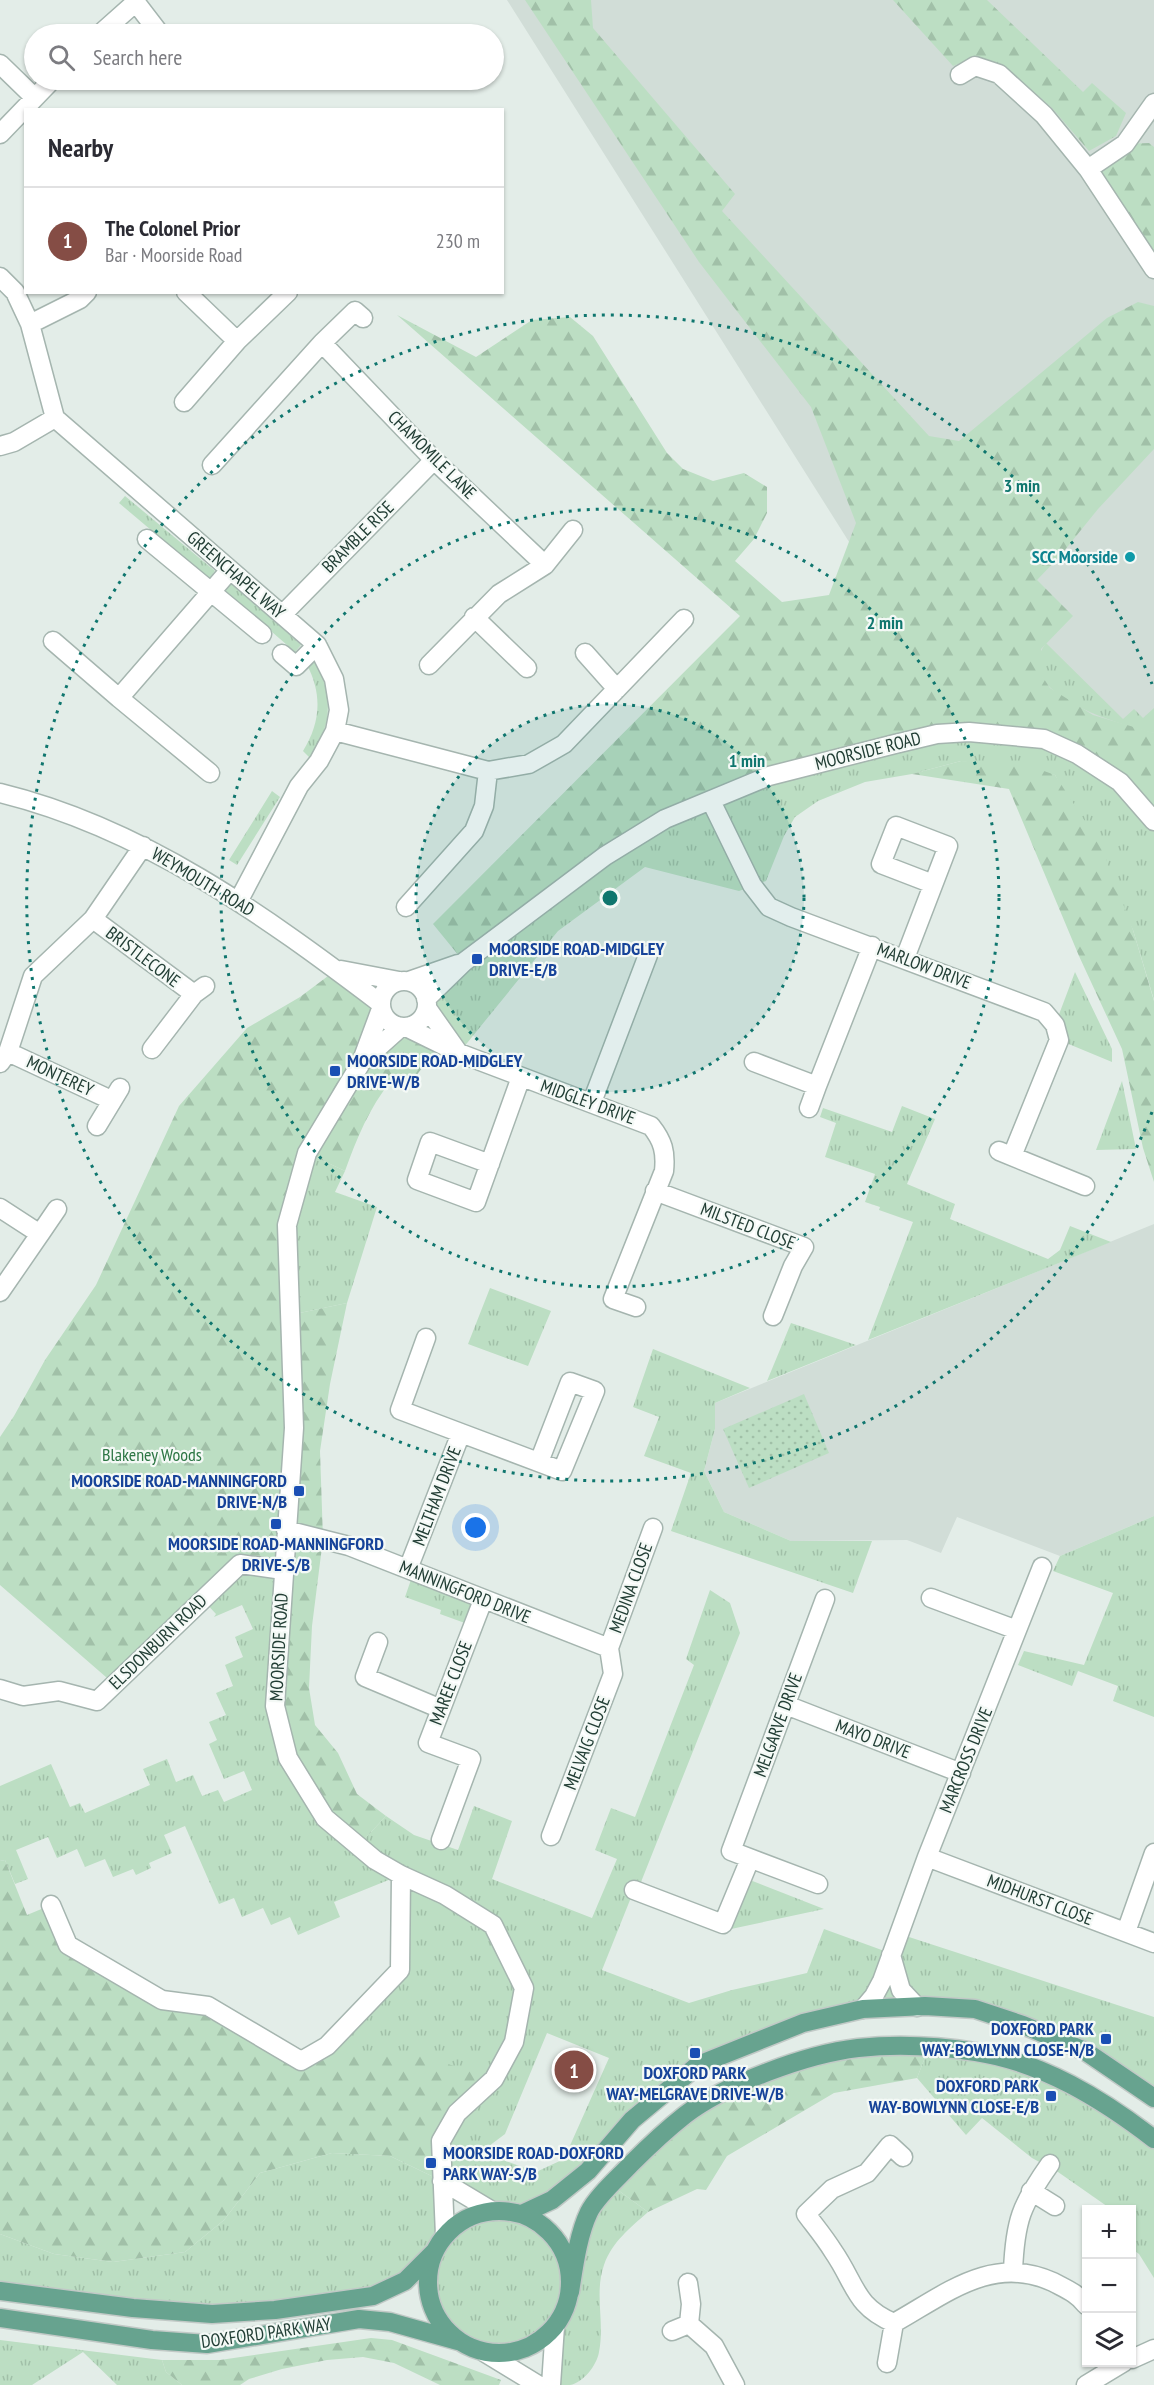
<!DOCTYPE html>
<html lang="en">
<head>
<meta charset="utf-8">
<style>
	:root { --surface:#fff; --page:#f7f7f7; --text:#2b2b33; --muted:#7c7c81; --line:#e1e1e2; --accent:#854d45 }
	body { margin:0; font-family:"PT Sans Narrow",sans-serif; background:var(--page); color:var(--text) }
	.controls { position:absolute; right:18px; bottom:18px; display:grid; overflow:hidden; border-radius:0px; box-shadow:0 2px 4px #0004 }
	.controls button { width:54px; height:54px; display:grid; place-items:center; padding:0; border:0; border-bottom:2px solid var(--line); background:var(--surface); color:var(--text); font:30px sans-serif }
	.you { position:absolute; left:476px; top:1528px; width:21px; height:21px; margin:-15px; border:4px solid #fff; border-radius:50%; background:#1a73e8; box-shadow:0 0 0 9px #1a73e833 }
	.badge { display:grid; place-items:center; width:39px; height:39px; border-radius:50%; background:var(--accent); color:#fff; font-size:20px; font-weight:700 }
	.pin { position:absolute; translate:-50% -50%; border:3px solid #fff; box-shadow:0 2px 6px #0006 }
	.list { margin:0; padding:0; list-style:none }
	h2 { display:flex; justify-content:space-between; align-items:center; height:78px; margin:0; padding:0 24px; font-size:26px }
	h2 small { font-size:20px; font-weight:400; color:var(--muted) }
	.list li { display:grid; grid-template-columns:39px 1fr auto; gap:18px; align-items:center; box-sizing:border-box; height:108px; padding:0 24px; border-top:2px solid var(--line) }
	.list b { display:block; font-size:22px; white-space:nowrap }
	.list p { margin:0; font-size:20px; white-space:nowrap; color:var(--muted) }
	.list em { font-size:20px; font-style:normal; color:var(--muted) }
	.icon { flex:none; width:33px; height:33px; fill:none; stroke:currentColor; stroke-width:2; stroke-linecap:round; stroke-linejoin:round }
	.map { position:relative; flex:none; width:1154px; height:2385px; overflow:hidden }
	.search { position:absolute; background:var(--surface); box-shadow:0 2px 4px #0004; left:24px; top:24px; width:480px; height:66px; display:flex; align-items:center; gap:15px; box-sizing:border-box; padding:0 21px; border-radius:33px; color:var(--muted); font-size:22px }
	.panel { position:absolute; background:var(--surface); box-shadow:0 2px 4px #0004; left:24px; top:108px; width:480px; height:186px; border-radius:0px }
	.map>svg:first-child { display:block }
</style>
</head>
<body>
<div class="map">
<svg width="1154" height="2385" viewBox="0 0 1154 2385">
	<defs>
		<pattern id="grass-tufts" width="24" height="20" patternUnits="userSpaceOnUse" patternTransform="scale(1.5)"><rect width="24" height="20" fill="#bcdec3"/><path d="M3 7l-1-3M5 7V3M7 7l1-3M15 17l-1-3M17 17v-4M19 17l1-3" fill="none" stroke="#a1c0a8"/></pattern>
		<pattern id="forest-firs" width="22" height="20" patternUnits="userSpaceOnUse" patternTransform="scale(1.5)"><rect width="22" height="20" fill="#bcdec3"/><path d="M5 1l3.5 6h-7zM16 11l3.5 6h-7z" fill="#a1c0a8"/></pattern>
		<pattern id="park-dots" width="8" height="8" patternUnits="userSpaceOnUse" patternTransform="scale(1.5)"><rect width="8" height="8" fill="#bcdec3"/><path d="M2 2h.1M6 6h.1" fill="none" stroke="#a1c0a8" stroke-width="1.8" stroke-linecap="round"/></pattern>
	</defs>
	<rect width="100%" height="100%" fill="#e3ede8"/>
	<!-- built -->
	<path fill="#d1ddd7" d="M507 0H1154V821L969 732Z
		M1154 1224V1516L1060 1556 957 1517 941 1553 907 1540 791 1541 724 1512 704 1471 715 1429V1403Z"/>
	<!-- grass -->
	<path fill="url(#grass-tufts)" fill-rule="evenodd" d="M125 496 215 571 209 579 119 503Z
		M229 581 301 645 295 652 223 589Z
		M1046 643 1123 719 1134 709 1143 718 1154 708V733C1123 725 1008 694 1046 643Z
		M315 659C332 695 334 723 310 758L303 751C320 724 323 695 307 665Z
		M969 732 1077 754 1154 821V1000L1133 930 1055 775 961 761 912 774 865 782 818 801 795 817 784 836 766 881 739 891 645 867 558 931 459 1053 427 1008 464 962 605 856 711 801Z
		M272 791 280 797 237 865 229 860Z
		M1075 972 1112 1049V1062L1059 1040 1055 1025Z
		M1122 1081 1136 1149 1096 1150Z
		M902 1106 935 1119 907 1184 955 1204 950 1219 1048 1259 1060 1250 1070 1226 1111 1242 868 1340 913 1222 879 1210 880 1207 865 1202 875 1174 825 1157 836 1123 820 1117 823 1108 892 1132Z
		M307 1153 345 1171 335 1192 377 1207 347 1303 290 1315 287 1225Z
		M490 1288 551 1311 528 1366 468 1344Z
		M791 1323 856 1345 767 1381Z
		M653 1349 750 1388 715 1403V1429L704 1471 724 1512 791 1541H872L853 1593 671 1531 691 1473 644 1456 659 1417 633 1407Z
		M1154 1516V1717L1113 1701 1118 1686 1078 1671 1072 1686 1018 1665 1024 1651 1084 1665 1113 1593 1053 1571 1060 1556Z
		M240 1564 283 1570 275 1706 358 1846 386 1816 414 1835 458 1850 474 1806 512 1821 492 1879 592 1918 617 1859 595 1850 611 1808 635 1817 694 1665 686 1659 710 1590 730 1603 740 1633 641 1882 634 1890 602 1970 689 2003 732 1990 807 1973 824 1929 890 1953 909 1937 1154 2017V2098L1085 2051 975 2009H863L698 2065 588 2171 522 2214 492 2211 443 2182 445 2235 435 2251 405 2281 275 2310 0 2291V2234L54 2254 113 2262 185 2252 224 2220 260 2173 332 2153 390 2156 442 2181 301 2061 400 1970 401 1875 334 1902 340 1917 298 1935 290 1917 271 1925 263 1908 242 1917 234 1898 219 1904 185 1826 164 1835 172 1853 149 1863 151 1868 136 1875 133 1869 113 1877 105 1859 85 1867 77 1849 57 1858 48 1837 16 1850 28 1879 15 1884 5 1860 0 1861V1786L51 1764 70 1807 80 1803 85 1813 150 1785 143 1769 167 1759 176 1782 193 1775 202 1796 218 1790 224 1802 252 1790 244 1771 224 1779 209 1744 217 1740 209 1722 226 1715 216 1693 233 1686 225 1665 243 1657 235 1637 253 1629 242 1605 214 1617 216 1614 202 1599ZM547 2033 609 2058 564 2159 536 2172 481 2152 505 2134Z
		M414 1571 483 1600 473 1626 440 1614 441 1610 405 1597Z
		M750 1880 824 1909 731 1929Z
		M929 2047 1033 2067 1154 2139V2278L1139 2254 1132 2249V2210L1111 2209 1058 2172 1032 2158 982 2118 966 2135 917 2078Z
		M611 2185 648 2212C630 2228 612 2242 604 2265 594 2293 605 2323 599 2352 597 2365 583 2383 570 2385 564 2385 557 2385 551 2385L555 2326 562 2316 570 2292 577 2254Z
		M435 2283a63 63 0 1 1 126 0a63 63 0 1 1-126 0Z
		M0 2340 162 2360 166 2372 182 2385H117L83 2352 32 2385H0Z"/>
	<!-- forest -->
	<path fill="url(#forest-firs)" d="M525 0H591L593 28 735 194 722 211 929 436 959 441 1107 318 1138 302 1154 306V449L1098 509 1060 556 1037 580 1073 616 1041 649 1042 676 1050 688 1093 715 1154 733V821L1077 754 969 732 769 776 665 819 464 962 433 924 740 616 397 315 476 357 532 320 570 317 593 336 667 453 683 469 713 481 744 473 767 487V513L754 539 735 561 782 602 829 595 856 523 811 407 699 262Z
		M893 0H987L1083 92 1092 83 1126 113 1116 136 1089 151 1052 108 1004 66 975 57 953 66Z
		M1149 143 1154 147V269L1088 169 1125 144Z
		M961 761 1022 763 1055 775 1101 846 1133 930 1154 1001V1182L1143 1148 1122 1049 1079 956 1009 789 912 774Z
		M336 970 380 1003 362 1061 401 1027 440 1044 410 1084 391 1081C369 1108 357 1138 345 1171L307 1153 287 1225 290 1315 347 1303 330 1384 320 1451 323 1539 312 1626 309 1688 315 1725 338 1753 357 1794 386 1816 358 1846 288 1758 275 1706 282 1570 240 1564 114 1684 0 1585V1437L14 1416 45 1360 96 1285 179 1106 247 1028 300 997Z
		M5 1860 27 1915 51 1905 68 1945 131 1983 208 2006 301 2061 408 2051 494 2079 441 2141 442 2181 390 2156 332 2153 260 2173 224 2220 185 2252 113 2262 54 2254 0 2234V1861Z
		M929 2047 917 2078 834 2093 727 2156 706 2190 697 2189 648 2212 611 2185 686 2114 792 2063Z
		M371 2338 392 2340 501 2380 499 2385H440L394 2363 363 2357 327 2360 282 2369 249 2379 240 2385H182L166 2372 162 2360H220Z"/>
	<!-- park -->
	<path fill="url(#park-dots)" d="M804 1394 829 1453 749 1488 723 1429Z"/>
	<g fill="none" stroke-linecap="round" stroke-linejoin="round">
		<!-- minor casing -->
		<g stroke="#a5b5af" stroke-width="21">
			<path id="minor" d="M134 0 160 34
				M100 34 136 2
				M0 64 34 97
				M960 75 975 66 999 74 1044 115 1088 169 1154 269
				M0 134 52 80
				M1088 169 1125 144 1154 103
				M0 277 15 292 30 324 55 418 317 645 334 679 339 710 335 731 319 761 299 786 239 900
				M186 292 237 341
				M30 324 80 299 87 292
				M322 343 355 311 363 318
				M184 402 237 341 288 292
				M0 446 14 442 55 418
				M212 465 322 343 434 460 545 565
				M147 539 262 634
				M283 614 434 460
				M474 617 527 668
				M53 641 119 698
				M585 653 617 689
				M282 654 296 666 317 645
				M429 665 499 594 545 565 573 530
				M335 731 488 771 484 806 474 831 406 907
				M488 771 529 764 564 744 684 619
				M210 773 119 698 230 570
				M0 793C143 828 264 915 380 1003
				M711 801 752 885 769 907 791 917 1044 1012 1055 1025 1059 1040 1012 1156
				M93 919 194 994
				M905 958 948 846 896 826 881 864 933 884
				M341 970 399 981
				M381 1004a23 23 0 1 1 46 0a23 23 0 1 1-46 0Z
				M409 981 458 964
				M426 999 464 962 605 856 665 819 769 776 895 744 937 734 969 732 1044 739 1077 754 1120 782 1154 821
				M427 1008 458 1052
				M381 1009 361 1063 307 1153 287 1225 294 1428 275 1706 288 1758 325 1818 375 1860 401 1875 445 1895 493 1925 524 1988 514 2042 494 2079 457 2113 441 2141 445 2235
				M406 1027 459 1053 651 1126C663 1141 666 1152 664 1171L613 1299 636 1307
				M152 1049 194 994 205 986
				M8 1052 111 1100
				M363 1061 401 1027
				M754 1062 817 1086 872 946
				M0 1063 8 1052 33 976 93 919 143 846
				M592 1102 648 955
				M809 1108 817 1086
				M97 1126 120 1088
				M999 1151 1085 1186
				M490 1164 430 1142 417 1180 476 1202 521 1077
				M655 1191 804 1247 793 1266 773 1316
				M0 1208 40 1234 0 1292
				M40 1234 57 1209
				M426 1338 400 1410 461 1433
				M286 1530 349 1546 609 1648
				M408 1569 461 1433 562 1471 595 1391 570 1382 539 1462
				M931 1598 1017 1630
				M378 1642 365 1677 441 1709
				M0 1689 23 1696 59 1691 97 1701 240 1564 283 1570
				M786 1705 961 1773
				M551 1836 613 1674 609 1648 653 1528
				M441 1840 471 1759 428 1743 483 1600
				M927 1857 1154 1943
				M818 1884 731 1851 825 1599
				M634 1890 723 1924 750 1859
				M51 1905 68 1945 162 2000 208 2006 301 2061 327 2046 400 1970 401 1875
				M1126 1932 1154 1853
				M891 1955 901 1990 917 2007
				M863 2009 874 1996 882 1981 927 1857 1042 1567
				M903 2157 890 2145 867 2173 832 2189 806 2214C815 2226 825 2238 833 2251 856 2284 854 2306 894 2323 946 2294 992 2254 1053 2282 1066 2289 1077 2293 1086 2305
				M442 2181 492 2211
				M1031 2191 1055 2206
				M1013 2271C1015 2221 1021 2205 1050 2164
				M688 2283 691 2304 689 2324 714 2346 735 2385
				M672 2331 689 2324
				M484 2352 538 2385
				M1132 2359 1154 2349
				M887 2363 894 2323
				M551 2385 555 2326
				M1086 2385 1124 2362"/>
		</g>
		<!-- major casing -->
		<g stroke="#c1c9c6" stroke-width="21">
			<path id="major" d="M428 2282a71 71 0 1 1 142 0a71 71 0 1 1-142 0Z
				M522 2214 552 2200 588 2171 632 2120 698 2065 803 2023 863 2009 925 2006 975 2009 1023 2025 1085 2051 1154 2098
				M0 2291 133 2308 212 2314 275 2310 373 2296 405 2281 435 2251
				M570 2292C574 2267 578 2235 589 2212 597 2196 618 2178 631 2164 648 2147 666 2130 685 2115 726 2084 806 2054 858 2048 896 2044 938 2046 976 2052 1042 2062 1102 2099 1154 2139
				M0 2318 152 2340 207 2344 359 2319 390 2322 458 2341"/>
		</g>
		<!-- minor -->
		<use href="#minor" stroke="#fff" stroke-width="18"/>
		<!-- major -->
		<use href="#major" stroke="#67a38f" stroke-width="18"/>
	</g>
	<!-- distance rings -->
	<circle cx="610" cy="898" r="194" fill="#0f766e" fill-opacity=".12"/>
	<g fill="none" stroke="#0f766e" stroke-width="3" stroke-dasharray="3 6">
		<circle cx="610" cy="898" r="194"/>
		<circle cx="610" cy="898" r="389"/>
		<path d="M1152 1112A583 583 0 1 1 1152 684"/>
	</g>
	<!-- markers -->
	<circle fill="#0f9aa8" stroke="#f4f9f6" stroke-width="2" cx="1130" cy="557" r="6"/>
	<g fill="#1a4fb4" stroke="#f4f9f6" stroke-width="2">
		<rect x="471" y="953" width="12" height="12" rx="3"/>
		<rect x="329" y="1065" width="12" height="12" rx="3"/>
		<rect x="293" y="1485" width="12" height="12" rx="3"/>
		<rect x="270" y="1518" width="12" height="12" rx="3"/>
		<rect x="1100" y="2033" width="12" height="12" rx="3"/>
		<rect x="689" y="2047" width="12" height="12" rx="3"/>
		<rect x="1045" y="2090" width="12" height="12" rx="3"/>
		<rect x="425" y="2157" width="12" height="12" rx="3"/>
	</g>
	<g text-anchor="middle" stroke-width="4.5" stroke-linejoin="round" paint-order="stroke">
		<!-- street labels -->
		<g font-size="18" fill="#223e35" stroke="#f4f9f6">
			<text transform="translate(432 455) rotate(45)" y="6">CHAMOMILE LANE</text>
			<text transform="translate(358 537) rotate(-45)" y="6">BRAMBLE RISE</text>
			<text transform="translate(236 575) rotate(41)" y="6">GREENCHAPEL WAY</text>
			<text transform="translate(868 751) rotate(-14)" y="6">MOORSIDE ROAD</text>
			<text transform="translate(203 882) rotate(31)" y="6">WEYMOUTH ROAD</text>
			<text transform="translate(143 957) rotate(37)" y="6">BRISTLECONE</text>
			<text transform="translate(924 966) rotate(21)" y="6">MARLOW DRIVE</text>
			<text transform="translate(60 1076) rotate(25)" y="6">MONTEREY</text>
			<text transform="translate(588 1102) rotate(20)" y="6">MIDGLEY DRIVE</text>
			<text transform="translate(748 1226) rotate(21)" y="6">MILSTED CLOSE</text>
			<text transform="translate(437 1496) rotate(-69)" y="6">MELTHAM DRIVE</text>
			<text transform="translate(631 1588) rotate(-70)" y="6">MEDINA CLOSE</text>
			<text transform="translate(465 1592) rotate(22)" y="6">MANNINGFORD DRIVE</text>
			<text transform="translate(158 1642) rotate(-44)" y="6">ELSDONBURN ROAD</text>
			<text transform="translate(279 1647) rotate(-87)" y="6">MOORSIDE ROAD</text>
			<text transform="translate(451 1683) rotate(-69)" y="6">MAREE CLOSE</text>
			<text transform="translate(778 1725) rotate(-70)" y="6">MELGARVE DRIVE</text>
			<text transform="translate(873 1739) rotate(21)" y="6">MAYO DRIVE</text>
			<text transform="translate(587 1743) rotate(-69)" y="6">MELVAIG CLOSE</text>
			<text transform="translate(966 1760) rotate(-68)" y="6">MARCROSS DRIVE</text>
			<text transform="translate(1040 1900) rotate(21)" y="6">MIDHURST CLOSE</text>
			<text transform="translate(266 2333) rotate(-8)" y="6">DOXFORD PARK WAY</text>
		</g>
		<!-- culture labels -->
		<g font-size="18" font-weight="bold" fill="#0d838f" stroke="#f4f9f6" text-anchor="end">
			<text x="1118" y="563">SCC Moorside</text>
		</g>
		<!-- transit labels -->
		<g font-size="18" font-weight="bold" fill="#164399" stroke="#f4f9f6" text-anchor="start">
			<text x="489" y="955">MOORSIDE ROAD-MIDGLEY<tspan x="489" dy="21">DRIVE-E/B</tspan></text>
			<text x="347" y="1067">MOORSIDE ROAD-MIDGLEY<tspan x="347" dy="21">DRIVE-W/B</tspan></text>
			<text x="287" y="1487" text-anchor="end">MOORSIDE ROAD-MANNINGFORD<tspan x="287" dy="21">DRIVE-N/B</tspan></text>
			<text x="276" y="1550" text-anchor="middle">MOORSIDE ROAD-MANNINGFORD<tspan x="276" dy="21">DRIVE-S/B</tspan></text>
			<text x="1094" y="2035" text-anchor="end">DOXFORD PARK<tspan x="1094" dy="21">WAY-BOWLYNN CLOSE-N/B</tspan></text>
			<text x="695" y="2079" text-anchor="middle">DOXFORD PARK<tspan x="695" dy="21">WAY-MELGRAVE DRIVE-W/B</tspan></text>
			<text x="1039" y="2092" text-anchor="end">DOXFORD PARK<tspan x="1039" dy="21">WAY-BOWLYNN CLOSE-E/B</tspan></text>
			<text x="443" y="2159">MOORSIDE ROAD-DOXFORD<tspan x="443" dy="21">PARK WAY-S/B</tspan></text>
		</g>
		<!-- park labels -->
		<g font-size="18" fill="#2c7644" stroke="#f4f9f6">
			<text x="152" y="1461">Blakeney Woods</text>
		</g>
	</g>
	<circle cx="610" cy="898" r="9" fill="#0f766e" stroke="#f4f9f6" stroke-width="3"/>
	<g font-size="18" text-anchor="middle" font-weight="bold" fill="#0f766e" stroke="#f4f9f6" stroke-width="4.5" stroke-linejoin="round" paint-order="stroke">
		<text x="1022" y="492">3 min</text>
		<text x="885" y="629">2 min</text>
		<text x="747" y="767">1 min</text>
	</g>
</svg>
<div class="controls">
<button>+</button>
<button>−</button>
<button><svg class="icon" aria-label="layers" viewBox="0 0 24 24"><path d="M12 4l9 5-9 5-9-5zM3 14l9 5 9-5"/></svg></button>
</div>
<div class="you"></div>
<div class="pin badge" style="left:574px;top:2070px">1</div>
<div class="search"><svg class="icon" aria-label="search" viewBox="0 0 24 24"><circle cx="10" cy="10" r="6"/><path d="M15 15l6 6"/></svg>Search here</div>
<section class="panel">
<h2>Nearby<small></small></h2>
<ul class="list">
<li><span class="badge">1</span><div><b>The Colonel Prior</b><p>Bar · Moorside Road</p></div><em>230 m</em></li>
</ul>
</section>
</div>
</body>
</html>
